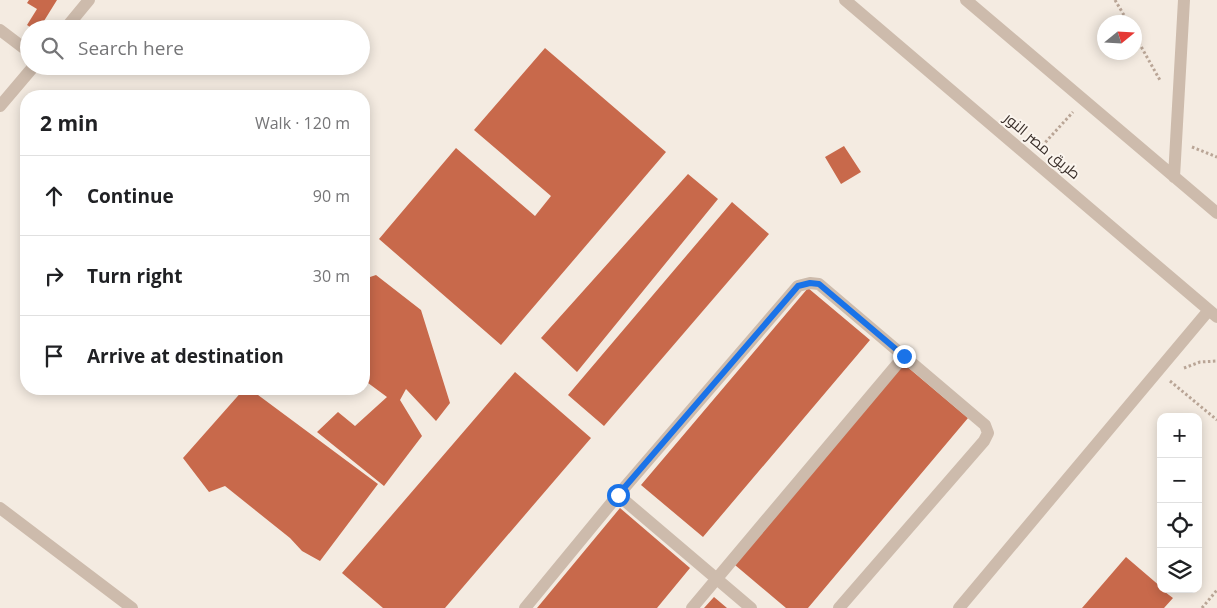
<!DOCTYPE html>
<html lang="en">
<head>
<meta charset="utf-8">
<style>
	:root { --surface:#fff; --page:#f2f2f2; --text:#202124; --muted:#757577; --line:#e0e0e0 }
	body { margin:0; font-family:"Open Sans",Cairo,sans-serif; background:var(--page); color:var(--text) }
	.controls { position:absolute; right:15px; bottom:15px; display:grid; overflow:hidden; border-radius:10px; box-shadow:0 2px 12px #0003 }
	.controls button { width:45px; height:45px; display:grid; place-items:center; padding:0; border:0; border-bottom:1px solid var(--line); background:var(--surface); color:var(--text); font:25px sans-serif }
	.compass { position:absolute; left:1097px; top:15px; width:45px; height:45px; border-radius:50%; background:var(--surface); box-shadow:0 2px 12px #0003; rotate:72deg }
	.stop { position:absolute; width:15px; height:15px; margin:-11px; border:4px solid #1a73e8; border-radius:50%; background:#fff }
	.stop.end { background:#1a73e8; border-color:#fff; box-shadow:0 1px 5px #0008 }
	.list { margin:0; padding:0; list-style:none }
	h2 { display:flex; justify-content:space-between; align-items:center; height:65px; margin:0; padding:0 20px; font-size:21px }
	h2 small { font-size:16px; font-weight:400; color:var(--muted) }
	.list li { display:grid; grid-template-columns:32px 1fr auto; gap:15px; align-items:center; box-sizing:border-box; height:80px; padding:0 20px; border-top:1px solid var(--line) }
	.list b { display:block; font-size:19px; white-space:nowrap }
	.list em { font-size:16px; font-style:normal; color:var(--muted) }
	.icon { flex:none; width:28px; height:28px; fill:none; stroke:currentColor; stroke-width:2; stroke-linecap:round; stroke-linejoin:round }
	.map { position:relative; flex:none; width:1217px; height:608px; overflow:hidden }
	.search { position:absolute; background:var(--surface); box-shadow:0 2px 12px #0003; left:20px; top:20px; width:350px; height:55px; display:flex; align-items:center; gap:12px; box-sizing:border-box; padding:0 18px; border-radius:28px; color:var(--muted); font-size:19px }
	.panel { position:absolute; background:var(--surface); box-shadow:0 2px 12px #0003; left:20px; top:90px; width:350px; height:305px; border-radius:20px }
	.map>svg:first-child { display:block }
</style>
</head>
<body>
<div class="map">
<svg width="1217" height="608" viewBox="0 0 1217 608">
	<rect width="100%" height="100%" fill="#f4ebe1"/>
	<!-- building -->
	<path fill="#c8694b" d="M29 0H57L39 29H33L27 25 37 9 27 3Z
		M545 48 666 152 501 345 379 239 456 148 535 216 551 196 474 130Z
		M844 146 861 172 841 184 825 157Z
		M688 174 718 199 577 372 541 338Z
		M732 202 769 234 604 426 568 395Z
		M376 275 421 310 450 403 436 421 406 389 400 400 422 436 384 486 317 432 338 412 355 426 387 397 364 380V279Z
		M808 288 870 340 703 537 641 485Z
		M904 364 968 418 808 608H786L735 565Z
		M515 372 591 438 445 608H383L342 573Z
		M244 389H250L378 484 320 561 302 551 290 538 225 486 209 492 183 458Z
		M620 508 690 568 657 608H537Z
		M1126 557 1161 587V589L1173 598 1164 608H1082Z
		M714 597 727 608H704Z"/>
	<g fill="none" stroke-linecap="round" stroke-linejoin="round">
		<!-- path -->
		<path stroke="#b9a596" stroke-width="3" stroke-dasharray="2.5 2.5" stroke-linecap="butt" d="M1115 0 1128 22
			M1134 34 1161 82
			M1042 146 1073 112
			M1192 147 1217 157
			M1184 368 1200 362 1217 361
			M1170 381 1217 420
			M1202 608 1217 590"/>
		<!-- minor -->
		<path stroke="#cdbbac" stroke-width="12" d="M845 0 1217 317
			M966 0 1217 213
			M65 29 89 0
			M0 30 29 52
			M0 106 34 66
			M1174 177 1184 0
			M618 495 751 608
			M0 508 132 608
			M525 608 618 495 798 286 810 283 819 284 985 425 988 433 984 441 839 608
			M692 608 904 356
			M959 608 1209 310"/>
	</g>
	<g fill="none" stroke-linecap="round" stroke-linejoin="round">
		<!-- route -->
		<path stroke="#1a73e8" stroke-width="6" d="M618 495 798 286 810 283 819 284 904 356"/>
	</g>
	<g text-anchor="middle" stroke-width="4" stroke-linejoin="round" paint-order="stroke">
		<!-- street labels -->
		<g font-size="15" fill="#3b302b" stroke="#fbf5ee">
			<text transform="translate(1042 146) rotate(40)" y="5">طريق مصر النور</text>
		</g>
	</g>
</svg>
<div class="controls">
<button>+</button>
<button>−</button>
<button><svg class="icon" aria-label="locate" viewBox="0 0 24 24"><circle cx="12" cy="12" r="6"/><path d="M12 2v4M12 18v4M2 12h4M18 12h4"/></svg></button>
<button><svg class="icon" aria-label="layers" viewBox="0 0 24 24"><path d="M12 4l9 5-9 5-9-5zM3 14l9 5 9-5"/></svg></button>
</div>
<svg class="compass" viewBox="-18 -18 36 36"><path d="M0-13l5 13h-10z" fill="#e53935"/><path d="M0 13l5-13h-10z" fill="#757577"/></svg>
<div class="stop" style="left:618px;top:495px"></div>
<div class="stop end" style="left:904px;top:356px"></div>
<div class="search"><svg class="icon" aria-label="search" viewBox="0 0 24 24"><circle cx="10" cy="10" r="6"/><path d="M15 15l6 6"/></svg>Search here</div>
<section class="panel">
<h2>2 min<small>Walk · 120 m</small></h2>
<ul class="list">
<li><svg class="icon" aria-label="ahead" viewBox="0 0 24 24"><path d="M12 20V5M6 11l6-6 6 6"/></svg><div><b>Continue</b></div><em>90 m</em></li>
<li><svg class="icon" aria-label="right" viewBox="0 0 24 24"><path d="M7 20v-9h11M14 6l5 5-5 5"/></svg><div><b>Turn right</b></div><em>30 m</em></li>
<li><svg class="icon" aria-label="arrive" viewBox="0 0 24 24"><path d="M6 21V4h12l-3 4 3 4H6"/></svg><div><b>Arrive at destination</b></div></li>
</ul>
</section>
</div>
</body>
</html>
